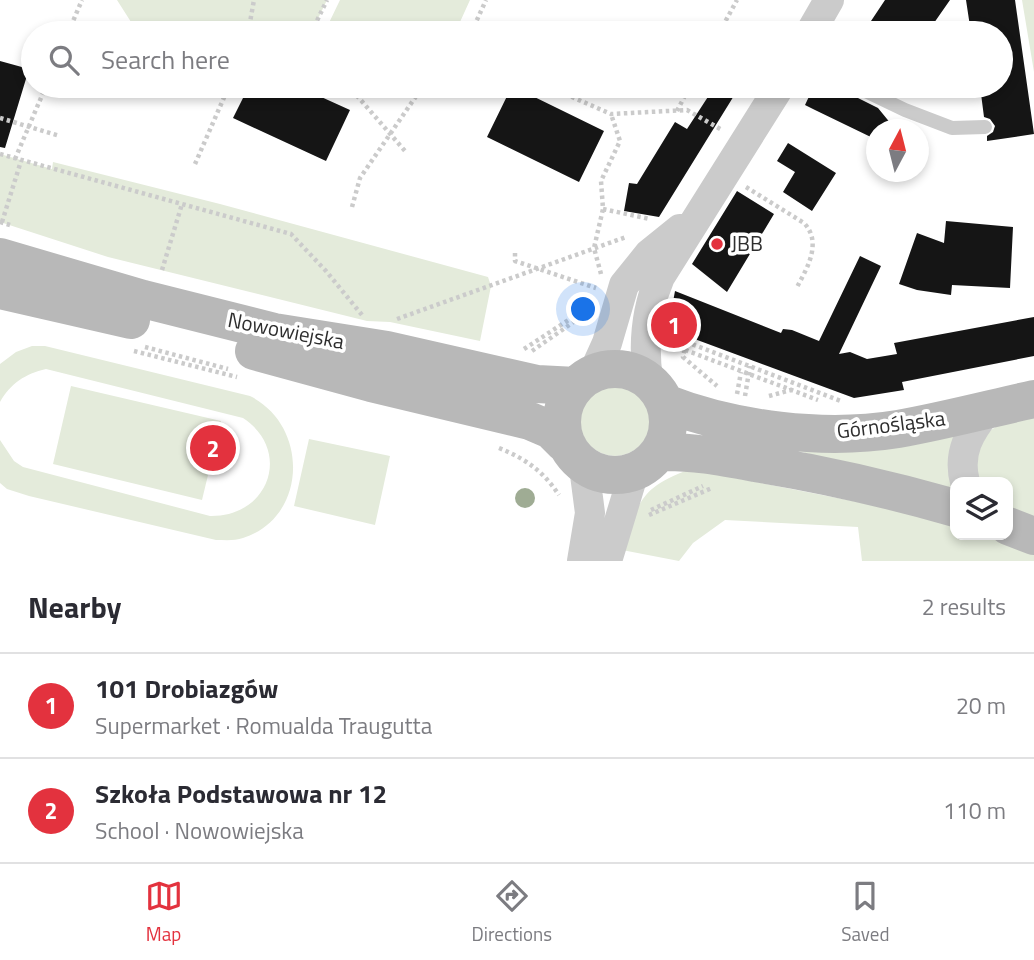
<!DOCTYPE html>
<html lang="en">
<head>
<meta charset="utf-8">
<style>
	:root { --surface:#fff; --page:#f7f7f7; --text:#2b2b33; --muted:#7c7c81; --line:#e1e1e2; --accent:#e3323e }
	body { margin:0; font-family:"Titillium Web",sans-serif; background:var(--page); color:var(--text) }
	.controls { position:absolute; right:21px; bottom:21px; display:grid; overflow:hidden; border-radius:14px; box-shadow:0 4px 10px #0003 }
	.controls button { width:63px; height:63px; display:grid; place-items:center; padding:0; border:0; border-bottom:2px solid var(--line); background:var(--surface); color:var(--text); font:35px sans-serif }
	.compass { position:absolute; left:866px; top:119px; width:63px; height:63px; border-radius:50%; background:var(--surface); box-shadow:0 4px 10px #0003; rotate:7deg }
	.you { position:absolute; left:584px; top:310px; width:24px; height:24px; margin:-18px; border:5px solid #fff; border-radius:50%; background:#1a73e8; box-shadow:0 0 0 10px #1a73e833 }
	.badge { display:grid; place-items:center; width:46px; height:46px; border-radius:50%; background:var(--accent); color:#fff; font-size:23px; font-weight:700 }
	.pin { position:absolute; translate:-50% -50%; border:4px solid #fff; box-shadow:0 2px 7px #0006 }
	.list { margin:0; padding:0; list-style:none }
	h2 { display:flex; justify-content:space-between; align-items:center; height:91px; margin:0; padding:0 28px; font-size:30px }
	h2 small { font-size:23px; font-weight:400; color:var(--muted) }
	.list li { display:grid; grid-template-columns:46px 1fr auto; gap:21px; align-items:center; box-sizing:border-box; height:105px; padding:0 28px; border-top:2px solid var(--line) }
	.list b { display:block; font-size:26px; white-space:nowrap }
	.list p { margin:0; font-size:23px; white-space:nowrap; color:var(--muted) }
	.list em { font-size:23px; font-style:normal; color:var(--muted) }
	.icon { flex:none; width:38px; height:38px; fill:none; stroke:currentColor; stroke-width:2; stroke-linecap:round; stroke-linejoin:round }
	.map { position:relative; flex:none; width:1034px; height:561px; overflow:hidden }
	.search { position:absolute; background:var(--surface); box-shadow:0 4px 10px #0003; left:21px; right:21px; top:21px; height:77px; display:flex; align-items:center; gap:18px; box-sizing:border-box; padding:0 24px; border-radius:38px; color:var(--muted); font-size:26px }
	.sheet { height:301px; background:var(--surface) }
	nav { display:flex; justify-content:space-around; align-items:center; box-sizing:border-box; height:98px; border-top:2px solid var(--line); background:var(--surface); font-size:19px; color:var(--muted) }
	nav a { display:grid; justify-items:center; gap:4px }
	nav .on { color:var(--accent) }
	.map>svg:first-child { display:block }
</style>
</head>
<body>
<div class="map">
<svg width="1034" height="561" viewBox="0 0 1034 561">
	<rect width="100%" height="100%" fill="#fff"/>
	<!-- green -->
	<path fill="#e4ebdb" d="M117 0H327L311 33H138Z
		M340 0H470L455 33H336L326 29Z
		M1022 0H1034V72Z
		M0 154 52 169 53 162 220 204 488 277 491 286 480 341 390 322 367 321 108 257 0 222Z
		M32 346H45L250 396C310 426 307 518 243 538 235 541 225 540 216 540L29 496 7 489 0 483V440L14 461 23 467 210 516C270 517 292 450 243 418L46 369C25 374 11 383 0 402V364L16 352Z
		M71 386 221 421 202 500 53 464Z
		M580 421a35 35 0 1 1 70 0a35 35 0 1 1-70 0Z
		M1034 411V522L1008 512V482H973L970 468 988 432 1000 424Z
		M956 429 954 493 754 439Z
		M309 439 390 456 375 525 294 506Z
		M690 469 955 521V535H995L1034 552V561H862L858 527 725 520 693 543 679 561 622 550C640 501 638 489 690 469Z"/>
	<!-- building -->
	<path fill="#151515" d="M885 0H950L927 33H863Z
		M966 0H1015L1034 134 987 141V136L993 132 995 126 990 119 984 117 980 86H1001V33H971Z
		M0 61 29 69 5 148 0 147Z
		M249 86H297L350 110 326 161 233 118Z
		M512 86 604 131 579 182 487 137Z
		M715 86H740L659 217 624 211 629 183 637 184 675 122 687 129Z
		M814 86H845L850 94 878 108 896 130H877V140L815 110 805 105Z
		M788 143 836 173 812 211 783 192 795 172 777 161Z
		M737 191 774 214 727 292 692 264Z
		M946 221 1013 227 1010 288 952 285 951 295 917 290 899 284 917 233 944 243Z
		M860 256 881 266 839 354 850 352 867 359 897 354 894 343 1034 317V356L902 382 904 390 854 398 673 331 669 324 675 291 781 333 783 329 792 330 819 341Z"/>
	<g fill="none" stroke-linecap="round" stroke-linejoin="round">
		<!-- path -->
		<path stroke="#cbcbcb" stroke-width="4.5" stroke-dasharray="3.5 3.5" stroke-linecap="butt" d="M68 33 82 0
			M248 33 254 0
			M311 33 327 0
			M471 33 486 0
			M719 33 737 0
			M344 87V86
			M352 90 405 151
			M555 90 557 86
			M565 94 611 114 687 110 722 130
			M677 111 690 86
			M0 118 60 136
			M0 154 291 234 326 271 362 315
			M15 159 46 86
			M195 164 229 86
			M746 187 804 223C822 242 808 267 797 287
			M352 207 360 178 423 86
			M603 209 650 219
			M0 222 10 225
			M2 222 21 161
			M515 253V261L596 288
			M162 270 182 204
			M601 274 594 248 603 209 601 181 620 141 611 114
			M397 319 626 237
			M673 337 841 401
			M686 343 683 357 717 386
			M672 345 818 400
			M145 347 228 369
			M524 349 590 306
			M134 351 237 377
			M532 351 588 312
			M737 394 741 372
			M745 396 750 366
			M769 396 791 390
			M499 448C526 459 543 471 559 495
			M651 510 703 486
			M649 515 712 488"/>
		<!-- lane -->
		<path stroke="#cbcbcb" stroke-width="14" d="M855 86 905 110 952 128 985 127"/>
		<!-- street -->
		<path stroke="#cbcbcb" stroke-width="30" d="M810 33 829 0
			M593 374 607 343 624 285 649 254 680 229
			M648 379C643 344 646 310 660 277L780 86
			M965 482C957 453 970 431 988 410
			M582 561 590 513 584 467
			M607 561 634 472"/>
		<!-- secondary -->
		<path stroke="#b8b8b8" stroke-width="38" d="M0 257 143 299 274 332 387 350 537 384 576 386
			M0 290 131 320
			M254 351 371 383 530 421 551 430 564 443
			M562 422a53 53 0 1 1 106 0a53 53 0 1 1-106 0Z
			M665 403C734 430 824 441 898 429 943 421 989 409 1034 399
			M659 452C692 451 723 457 755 463 823 474 889 489 955 508
			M1008 526 1034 536"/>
	</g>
	<!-- trees -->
	<circle fill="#9fac94" cx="525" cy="498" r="10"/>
	<!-- markers -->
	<circle fill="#e3323e" stroke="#fff" stroke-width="2.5" cx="717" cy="244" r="7"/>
	<g text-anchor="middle" stroke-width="7" stroke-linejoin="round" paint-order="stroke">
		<!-- poi labels -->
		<g font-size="21" fill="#2e2e2e" stroke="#fff" text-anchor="start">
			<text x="731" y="251">JBB</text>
		</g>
		<!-- street labels -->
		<g font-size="21" fill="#2e2e2e" stroke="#fff">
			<text transform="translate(286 331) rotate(11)" y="7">Nowowiejska</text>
			<text transform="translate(891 425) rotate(-7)" y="7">Górnośląska</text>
		</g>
	</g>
</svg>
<div class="controls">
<button><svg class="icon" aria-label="layers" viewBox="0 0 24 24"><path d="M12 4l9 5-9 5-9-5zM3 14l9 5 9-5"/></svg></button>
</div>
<svg class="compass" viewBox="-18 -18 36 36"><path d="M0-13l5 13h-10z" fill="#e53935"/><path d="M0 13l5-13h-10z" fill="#7c7c81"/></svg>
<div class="you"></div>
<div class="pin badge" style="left:674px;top:325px">1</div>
<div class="pin badge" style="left:213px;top:448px">2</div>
<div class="search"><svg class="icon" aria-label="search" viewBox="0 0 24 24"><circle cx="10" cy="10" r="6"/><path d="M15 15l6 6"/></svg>Search here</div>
</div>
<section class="sheet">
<h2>Nearby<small>2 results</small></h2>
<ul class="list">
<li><span class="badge">1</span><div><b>101 Drobiazgów</b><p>Supermarket · Romualda Traugutta</p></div><em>20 m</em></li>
<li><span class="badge">2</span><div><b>Szkoła Podstawowa nr 12</b><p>School · Nowowiejska</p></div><em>110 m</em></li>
</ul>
</section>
<nav>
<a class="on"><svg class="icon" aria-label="map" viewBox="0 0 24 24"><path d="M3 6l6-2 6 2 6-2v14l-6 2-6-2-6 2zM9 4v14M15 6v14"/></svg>Map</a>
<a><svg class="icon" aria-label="directions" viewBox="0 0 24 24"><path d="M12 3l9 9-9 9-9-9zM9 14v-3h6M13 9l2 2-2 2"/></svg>Directions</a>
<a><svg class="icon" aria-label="saved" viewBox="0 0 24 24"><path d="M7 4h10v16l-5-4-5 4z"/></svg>Saved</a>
</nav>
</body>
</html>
